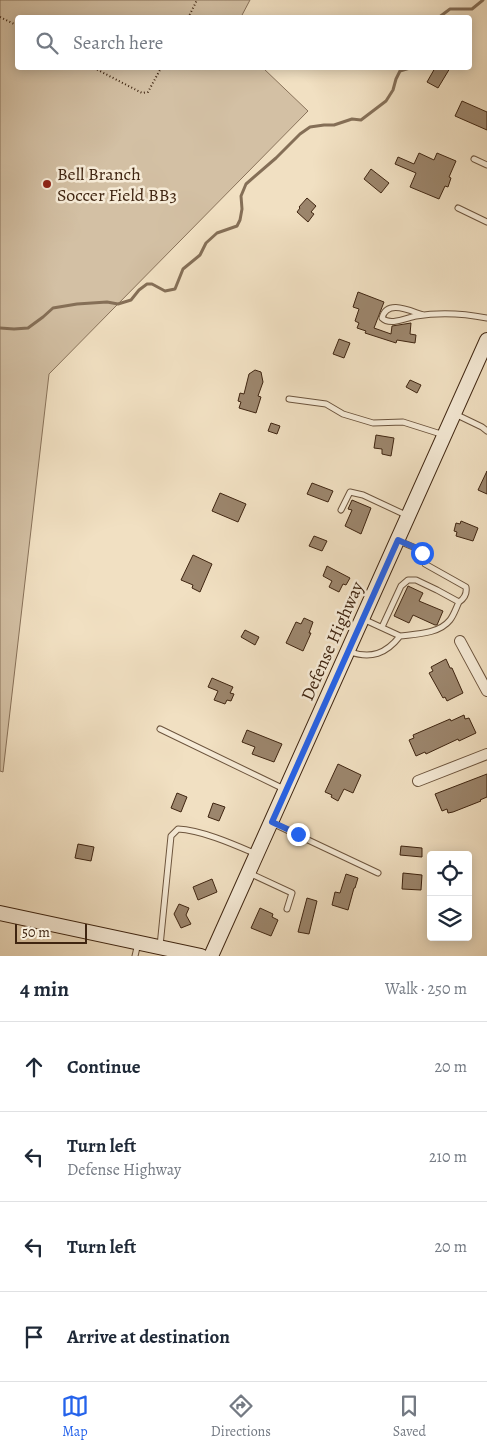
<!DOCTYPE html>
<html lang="en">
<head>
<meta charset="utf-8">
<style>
	:root { --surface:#fff; --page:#f2f2f3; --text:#1f2937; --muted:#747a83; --line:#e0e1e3; --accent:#2563eb }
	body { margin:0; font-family:Alegreya,serif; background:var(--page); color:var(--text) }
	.controls { position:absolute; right:15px; bottom:15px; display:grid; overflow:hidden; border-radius:5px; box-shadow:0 2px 12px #0003 }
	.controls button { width:45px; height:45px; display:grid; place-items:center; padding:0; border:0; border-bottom:1px solid var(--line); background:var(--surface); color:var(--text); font:25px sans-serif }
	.scale { position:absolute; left:15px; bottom:12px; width:72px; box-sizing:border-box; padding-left:5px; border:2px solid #3f2511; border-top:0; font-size:14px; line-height:18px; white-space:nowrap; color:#3f2511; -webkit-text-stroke:4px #f6ebd7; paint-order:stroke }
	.stop { position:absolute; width:15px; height:15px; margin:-11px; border:4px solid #2563eb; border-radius:50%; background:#fff }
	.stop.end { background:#2563eb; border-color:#fff; box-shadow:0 1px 5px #0008 }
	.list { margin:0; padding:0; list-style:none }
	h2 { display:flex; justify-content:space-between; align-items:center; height:65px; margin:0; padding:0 20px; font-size:21px }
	h2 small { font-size:16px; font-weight:400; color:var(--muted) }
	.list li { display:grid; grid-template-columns:32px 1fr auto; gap:15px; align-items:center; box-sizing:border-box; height:90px; padding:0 20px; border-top:1px solid var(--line) }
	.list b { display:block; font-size:19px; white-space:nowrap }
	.list p { margin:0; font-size:16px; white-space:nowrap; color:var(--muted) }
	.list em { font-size:16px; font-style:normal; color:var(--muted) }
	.icon { flex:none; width:28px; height:28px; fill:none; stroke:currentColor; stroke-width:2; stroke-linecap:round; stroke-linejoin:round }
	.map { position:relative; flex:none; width:487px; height:956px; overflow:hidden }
	.search { position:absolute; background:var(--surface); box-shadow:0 2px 12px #0003; left:15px; right:15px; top:15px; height:55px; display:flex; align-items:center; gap:12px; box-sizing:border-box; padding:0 18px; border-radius:5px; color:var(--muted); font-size:19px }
	.sheet { height:425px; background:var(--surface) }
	nav { display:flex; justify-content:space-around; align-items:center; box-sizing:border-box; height:70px; border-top:1px solid var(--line); background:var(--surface); font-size:14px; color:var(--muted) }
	nav a { display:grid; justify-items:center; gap:2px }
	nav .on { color:var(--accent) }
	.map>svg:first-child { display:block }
</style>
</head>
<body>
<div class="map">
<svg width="487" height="956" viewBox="0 0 487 956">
	<rect width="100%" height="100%" fill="#f1e0c2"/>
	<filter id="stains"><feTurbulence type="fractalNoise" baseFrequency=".004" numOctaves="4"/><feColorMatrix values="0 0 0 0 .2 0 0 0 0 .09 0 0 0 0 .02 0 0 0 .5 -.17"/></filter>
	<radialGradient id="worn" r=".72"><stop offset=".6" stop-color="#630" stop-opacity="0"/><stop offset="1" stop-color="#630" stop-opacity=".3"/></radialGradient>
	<!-- green -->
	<path fill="#d3c0a4" stroke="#89725a" d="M0 0H250L241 17 18 18V68H263L308 111 49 374 3 772 0 771Z"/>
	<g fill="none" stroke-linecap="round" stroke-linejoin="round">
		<!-- stream -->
		<path stroke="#856f57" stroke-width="3" d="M438 18 450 9H472L483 0
			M0 328 14 329 28 328 43 317 53 308 77 304 107 302 118 304 131 300 139 290 147 284H152L165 291 175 289 183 269 200 255 206 243 217 233 237 226 240 220 242 209 241 196 246 184 276 158 300 134 310 127 324 125H334L352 119 361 120 386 101 393 90 396 79 400 71 410 68"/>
	</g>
	<!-- building -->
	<path fill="#9c866d" stroke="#3f2511" d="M435 68H450L438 88 427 82Z
		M462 101 487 112V130L455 116Z
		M419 153 434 160 437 153 456 161 449 177 451 178 448 187 445 186 439 199 410 187 416 173 395 164 398 157 414 164Z
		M371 169 389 183 381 193 364 179Z
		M307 198 316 206 311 212 314 214 308 222 297 212 300 208 299 207Z
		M358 292 384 302 374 328 391 334 392 326 411 323 410 334 416 335 415 343 397 340 396 343 365 333 366 331 357 328 359 323 355 321 359 309 353 307Z
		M339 339 350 343 344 358 333 354Z
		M255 370 261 372 263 382 258 396 261 397 256 413 239 408 241 402 238 401 240 393 244 394 249 374Z
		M410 380 421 385 417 393 406 387Z
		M271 423 280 426 277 434 268 431Z
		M376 435 394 438 391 456 382 454V449L374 448Z
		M487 471V494L478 490Z
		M312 483 333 491 328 502 307 494Z
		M220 493 246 504 238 522 212 511Z
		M352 500 371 508 361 534 345 526 352 510 348 509Z
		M461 521 478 528 473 541 456 536 457 532 454 531 456 523 460 524Z
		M314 536 327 541 322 551 309 546Z
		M193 555 212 564 200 592 192 588 193 585 181 580Z
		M327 566 350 578 346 585 343 584 339 592 329 587 332 581 323 576Z
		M408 586 423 593 419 601 443 611 437 625H435L413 615 409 623 394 616Z
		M304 618 313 622 309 633H311L303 651 286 643 296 622 301 624Z
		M245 630 259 637 255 645 241 637Z
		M446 659 450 668H452L463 693 447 701 445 697 443 698 429 673 433 671 431 667Z
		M212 678 233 687 230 693 234 694 231 701 227 700 225 704 214 700 218 691 208 687Z
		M464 715 465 719 469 718 476 733 459 741 458 739 426 754 425 752 416 756 409 740 414 738 413 735 450 719 451 721Z
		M247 730 282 744 274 762 252 754 255 747 242 742Z
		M338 764 361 775 353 793 344 789 338 801 331 797 332 795 325 792Z
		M487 774V797L480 800 481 801 453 812 448 813 447 809 442 811 435 794Z
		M177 793 187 797 181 812 171 808Z
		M213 803 225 807 219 821 208 817Z
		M78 844 94 847 91 861 75 858Z
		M401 846 422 848V857L400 855Z
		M403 873 422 875 421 890 402 889Z
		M346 874 358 878 355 888H354L348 910 332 905 335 892 340 893Z
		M212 879 217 892 198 900 193 887Z
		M307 898 317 901 309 934 298 932Z
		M179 904 189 908 186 915 191 924 181 928 174 914Z
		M260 908 273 914 272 917 278 920 271 936 251 928Z"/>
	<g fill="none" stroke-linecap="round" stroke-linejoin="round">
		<!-- service casing -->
		<g stroke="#6c543d" stroke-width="7">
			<path id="service" d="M474 159 487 165
				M458 208 487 222
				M423 315C410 311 387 299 382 318 390 326 406 318 416 316 440 312 462 313 487 318
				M289 399 326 404 343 414 373 423 403 422 444 435
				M455 414 482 427 487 431
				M341 510 350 492 363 495 408 516
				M382 627 401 586 408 580H416L437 590 459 602C465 598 467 593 466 587L425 564 422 553 418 549 399 541
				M400 636C416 634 439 634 450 620 454 615 456 608 459 602
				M350 652C371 659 386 654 400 636L363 619
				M160 729 284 789
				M272 823 378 873
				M249 873 292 893 287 909
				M160 946 171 836 178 829C201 830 233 844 254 853
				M135 956 138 943"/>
		</g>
		<!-- minor casing -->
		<g stroke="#6c543d" stroke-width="12">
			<path id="minor" d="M460 641 487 691
				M418 781 487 754"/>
		</g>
		<!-- secondary casing -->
		<g stroke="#3f2511" stroke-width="16">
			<path id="secondary" d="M0 913 201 956
				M211 956 487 340"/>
		</g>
		<!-- path -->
		<path stroke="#3f2511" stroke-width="2" stroke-dasharray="1 2.5" stroke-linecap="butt" d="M0 17 18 26
			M188 18 197 0
			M94 68 142 93 148 92 161 68"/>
		<!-- service -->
		<use href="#service" stroke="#f6ebd7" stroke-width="5"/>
		<!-- minor -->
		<use href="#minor" stroke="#f6ebd7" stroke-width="10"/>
		<!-- secondary -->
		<use href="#secondary" stroke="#f6ebd7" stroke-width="14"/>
	</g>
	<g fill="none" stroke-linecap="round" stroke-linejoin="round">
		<!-- route -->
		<path stroke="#2563eb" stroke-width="6" d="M298 834 272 822 398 540 418 549 422 553"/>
	</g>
	<!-- markers -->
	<circle fill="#8f2418" stroke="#f6ebd7" stroke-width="2" cx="47" cy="184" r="5"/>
	<g text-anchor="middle" stroke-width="5" stroke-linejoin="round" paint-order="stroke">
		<!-- poi labels -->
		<g font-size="18" fill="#3f2511" stroke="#f6ebd7" text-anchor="start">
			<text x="57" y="180">Bell Branch<tspan x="57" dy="21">Soccer Field BB3</tspan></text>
		</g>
		<!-- street labels -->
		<g font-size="18" fill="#3f2511" stroke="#f6ebd7">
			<text transform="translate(332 641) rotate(-66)" y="6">Defense Highway</text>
		</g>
	</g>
	<rect width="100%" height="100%" filter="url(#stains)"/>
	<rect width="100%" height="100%" fill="url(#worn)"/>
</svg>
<div class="controls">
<button><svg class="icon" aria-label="locate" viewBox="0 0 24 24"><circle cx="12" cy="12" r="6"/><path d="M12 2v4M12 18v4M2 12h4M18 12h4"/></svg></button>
<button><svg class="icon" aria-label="layers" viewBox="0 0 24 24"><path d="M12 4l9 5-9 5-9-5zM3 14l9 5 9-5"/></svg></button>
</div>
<div class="scale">50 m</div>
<div class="stop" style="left:422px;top:553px"></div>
<div class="stop end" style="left:298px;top:834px"></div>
<div class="search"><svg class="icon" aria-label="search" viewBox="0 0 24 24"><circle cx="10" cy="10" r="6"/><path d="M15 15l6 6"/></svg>Search here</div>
</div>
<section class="sheet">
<h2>4 min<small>Walk · 250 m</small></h2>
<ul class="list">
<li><svg class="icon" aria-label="ahead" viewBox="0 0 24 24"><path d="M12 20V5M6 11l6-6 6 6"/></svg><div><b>Continue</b></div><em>20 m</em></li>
<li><svg class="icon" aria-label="left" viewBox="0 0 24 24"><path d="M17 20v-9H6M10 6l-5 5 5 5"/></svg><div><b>Turn left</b><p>Defense Highway</p></div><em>210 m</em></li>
<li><svg class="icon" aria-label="left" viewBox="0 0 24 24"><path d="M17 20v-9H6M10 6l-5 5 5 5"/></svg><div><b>Turn left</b></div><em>20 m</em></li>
<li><svg class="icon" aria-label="arrive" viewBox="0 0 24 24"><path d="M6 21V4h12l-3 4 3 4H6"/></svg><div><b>Arrive at destination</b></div></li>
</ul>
</section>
<nav>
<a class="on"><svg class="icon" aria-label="map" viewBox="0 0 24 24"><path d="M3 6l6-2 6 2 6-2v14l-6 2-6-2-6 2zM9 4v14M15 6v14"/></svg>Map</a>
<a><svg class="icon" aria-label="directions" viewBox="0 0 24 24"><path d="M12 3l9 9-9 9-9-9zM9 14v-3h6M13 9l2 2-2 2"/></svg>Directions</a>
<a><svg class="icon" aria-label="saved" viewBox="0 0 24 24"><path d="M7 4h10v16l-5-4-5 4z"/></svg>Saved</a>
</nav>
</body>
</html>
